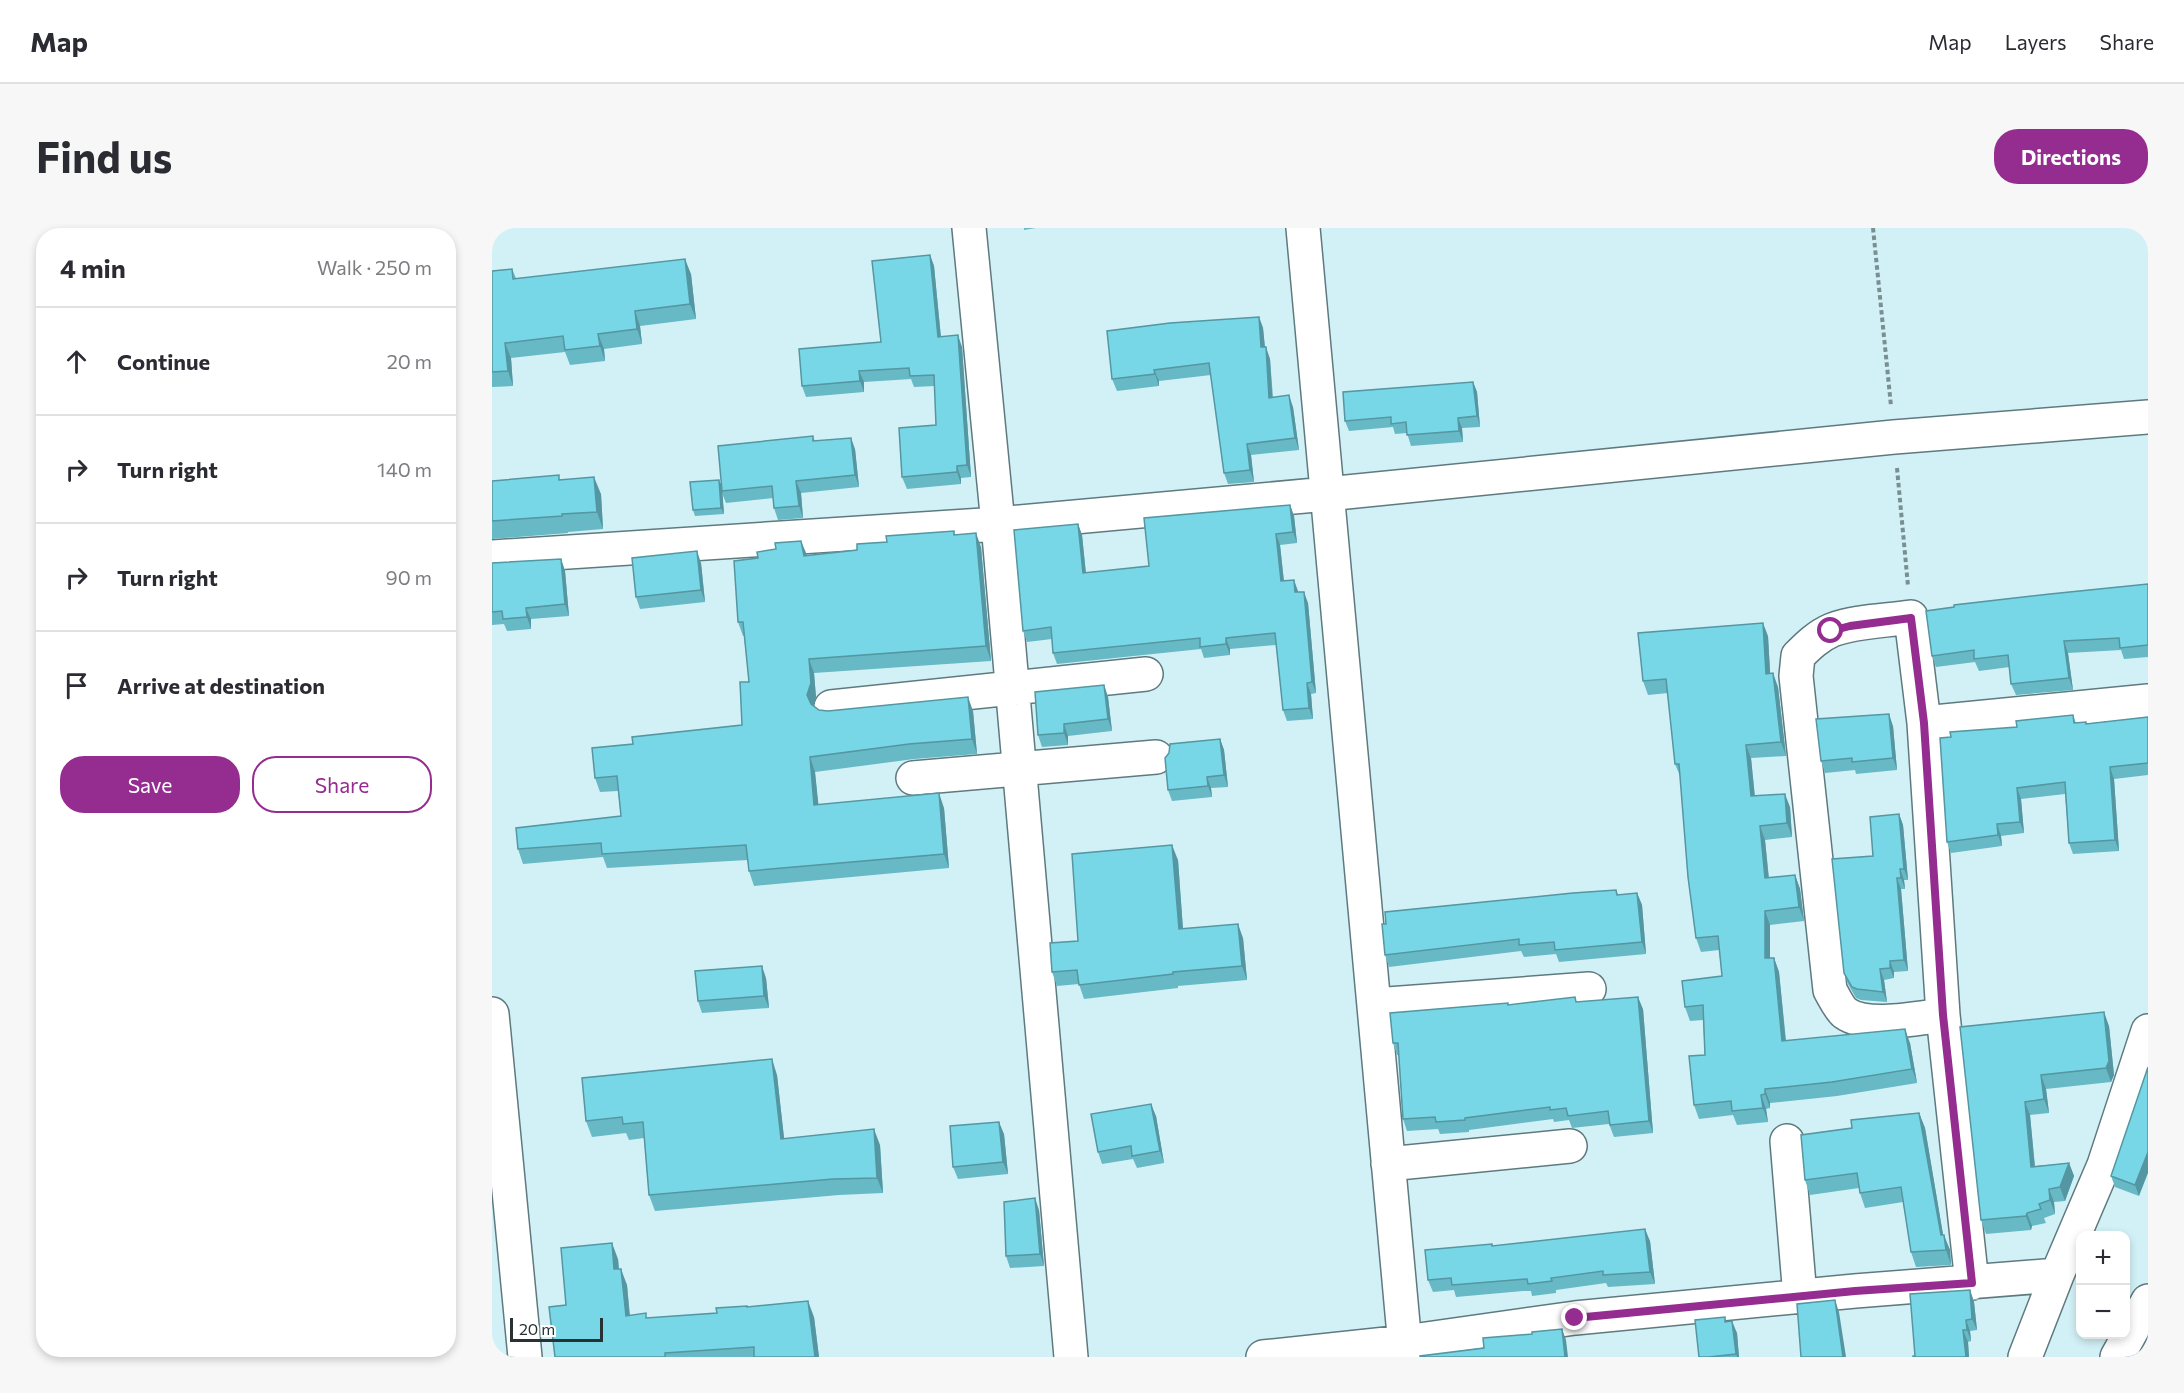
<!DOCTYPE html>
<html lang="en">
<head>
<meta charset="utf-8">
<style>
	:root { --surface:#fff; --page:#f7f7f7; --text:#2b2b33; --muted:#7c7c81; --line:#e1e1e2; --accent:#952d91 }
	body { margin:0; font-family:Commissioner,sans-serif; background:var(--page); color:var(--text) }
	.controls { position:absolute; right:18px; bottom:18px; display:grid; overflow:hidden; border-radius:12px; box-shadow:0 3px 9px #0003 }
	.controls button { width:54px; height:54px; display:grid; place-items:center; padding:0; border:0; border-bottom:2px solid var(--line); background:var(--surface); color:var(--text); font:30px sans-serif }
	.scale { position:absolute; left:18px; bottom:15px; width:93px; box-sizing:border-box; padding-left:6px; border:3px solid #263234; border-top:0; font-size:16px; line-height:21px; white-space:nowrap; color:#263234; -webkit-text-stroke:4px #fff; paint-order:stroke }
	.stop { position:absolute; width:18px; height:18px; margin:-14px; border:4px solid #952d91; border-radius:50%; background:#fff }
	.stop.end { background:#952d91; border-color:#fff; box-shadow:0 2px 6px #0008 }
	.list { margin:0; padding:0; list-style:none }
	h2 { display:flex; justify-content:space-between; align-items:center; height:78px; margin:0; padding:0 24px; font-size:26px }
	h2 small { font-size:20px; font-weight:400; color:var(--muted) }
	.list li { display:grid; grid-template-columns:39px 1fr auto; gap:18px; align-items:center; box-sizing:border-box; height:108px; padding:0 24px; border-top:2px solid var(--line) }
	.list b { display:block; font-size:22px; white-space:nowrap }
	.list em { font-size:20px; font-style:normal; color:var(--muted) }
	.actions { display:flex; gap:12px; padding:18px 24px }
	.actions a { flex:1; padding:14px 0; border:2px solid var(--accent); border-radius:24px; text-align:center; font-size:21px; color:var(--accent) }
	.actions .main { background:var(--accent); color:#fff }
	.icon { flex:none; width:33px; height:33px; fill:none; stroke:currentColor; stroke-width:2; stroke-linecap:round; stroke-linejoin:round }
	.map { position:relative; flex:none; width:1656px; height:1129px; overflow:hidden; border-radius:24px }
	header { display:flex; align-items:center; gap:36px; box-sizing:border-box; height:84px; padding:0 30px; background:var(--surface); border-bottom:2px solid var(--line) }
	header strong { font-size:28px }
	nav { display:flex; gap:33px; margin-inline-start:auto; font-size:21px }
	.intro { display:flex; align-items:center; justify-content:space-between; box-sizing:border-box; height:144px; padding:0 36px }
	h1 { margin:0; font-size:42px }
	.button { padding:15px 27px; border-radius:24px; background:var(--accent); color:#fff; font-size:21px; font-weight:700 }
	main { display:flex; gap:36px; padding:0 36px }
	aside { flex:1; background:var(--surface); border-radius:24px; box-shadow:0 3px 9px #0003 }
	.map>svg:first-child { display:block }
</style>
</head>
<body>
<header>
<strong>Map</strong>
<nav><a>Map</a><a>Layers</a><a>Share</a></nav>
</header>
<div class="intro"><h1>Find us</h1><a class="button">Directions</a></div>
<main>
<aside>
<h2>4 min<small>Walk · 250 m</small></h2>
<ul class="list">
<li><svg class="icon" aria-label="ahead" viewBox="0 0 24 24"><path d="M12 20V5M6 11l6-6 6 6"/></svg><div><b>Continue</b></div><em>20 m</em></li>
<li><svg class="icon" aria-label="right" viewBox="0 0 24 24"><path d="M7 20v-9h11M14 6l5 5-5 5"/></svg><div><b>Turn right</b></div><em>140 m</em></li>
<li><svg class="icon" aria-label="right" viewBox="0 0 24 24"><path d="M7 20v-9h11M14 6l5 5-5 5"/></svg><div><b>Turn right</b></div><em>90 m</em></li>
<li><svg class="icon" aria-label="arrive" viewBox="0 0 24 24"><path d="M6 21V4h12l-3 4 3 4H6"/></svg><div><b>Arrive at destination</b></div></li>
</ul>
<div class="actions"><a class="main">Save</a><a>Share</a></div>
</aside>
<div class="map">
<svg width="1656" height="1129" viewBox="0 0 1656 1129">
	<rect width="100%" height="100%" fill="#d2f1f6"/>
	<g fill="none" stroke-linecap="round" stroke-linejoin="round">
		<!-- street casing -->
		<g stroke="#5e7a7f" stroke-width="36">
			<path id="street" d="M477 0 506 296 579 1129
				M811 0 914 1129
				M0 329 506 296 835 266 1402 209 1656 189
				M339 479 654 446
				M1432 495 1656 473
				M421 550 664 529
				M882 777 1097 761
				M1451 787C1426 790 1375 801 1353 785 1347 780 1342 769 1338 762L1304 448 1306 428C1316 418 1326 408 1340 402 1364 393 1393 393 1419 389L1432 495 1451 787 1480 1055
				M1295 913 1308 1069
				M896 936 1078 918
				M771 1129 913 1114 1083 1090 1363 1063 1565 1047
				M1533 1129 1565 1047 1612 937 1656 803
				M1625 1129 1656 1073"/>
		</g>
		<!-- secondary casing -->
		<g stroke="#5e7a7f" stroke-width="36">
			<path id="secondary" d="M0 786 33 1129"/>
		</g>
		<!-- path -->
		<path stroke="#798f92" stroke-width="4" stroke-dasharray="4.5 3" stroke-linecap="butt" d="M1381 0 1399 178
			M1405 240 1416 358"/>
		<!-- street -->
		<use href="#street" stroke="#fff" stroke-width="33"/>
		<!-- secondary -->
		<use href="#secondary" stroke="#fff" stroke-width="33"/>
	</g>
	<!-- wall -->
	<path fill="#67b9c6" d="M532 0H544L532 2Z
		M438 27 442 38 449 109 470 119 479 249 469 250V256L415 261 410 249 444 197 443 158 422 159 419 151 372 154V164L314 169 310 158 389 114Z
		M20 41 24 50 199 46 204 91 148 98 150 116 112 121 113 133 78 137 73 124 19 130 21 158 0 159V43Z
		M767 89 771 100 773 119 778 131 781 169 801 179 807 222 759 227 762 254 736 256 732 245 719 147 667 153V158L625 163 620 151Z
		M981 154 985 164 988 199 970 200 971 214 919 218 915 205 903 206 901 199 857 203 853 193Z
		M321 208 323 213 363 221 367 259 309 265 311 290 286 292 282 280 281 270 234 275 230 265 232 286 203 288 201 282 229 255Z
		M69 252 109 266 111 301 76 304V305L0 311V253Z
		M798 277 802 288 805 315 788 317 792 353 806 364 816 375 824 465 819 466 821 491 795 493 791 482 784 417 738 421V427L712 430 709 421 565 436 561 425 560 411 535 414 531 403 586 296 590 307 594 345 657 338Z
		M462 303 463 307 489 319 499 433 322 445 324 469 321 478 327 482 336 483H481L485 526 422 531 323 544 326 577 452 580 457 640 262 658 257 643 256 632 115 640 111 629 31 636 26 621 129 588 126 563 108 564 103 550 141 516 250 497 257 454 252 408H251L246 394 315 327 365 322 395 314Z
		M69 331 73 343 77 388 39 391V401L15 403 12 396 0 397V335Z
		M209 335 213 374 148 381 144 369Z
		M1656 356V429L1632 431 1629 422 1576 425 1581 462 1524 467 1519 456 1518 439 1487 443 1483 434 1444 439 1440 428Z
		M1276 408 1278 445 1286 459 1294 528 1259 530 1263 568 1298 579 1300 609 1273 612 1277 650 1303 647 1308 661 1312 693 1278 697V730H1282L1287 744 1294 812 1418 815 1425 855 1345 868 1278 875V880L1274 881 1276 894 1245 897 1241 887 1207 891 1202 877 1213 827 1211 792 1198 793 1193 779 1230 748 1227 722 1209 724 1204 710 1188 548 1183 536 1176 465 1156 467 1151 453Z
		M612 457 616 469 620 503 576 508V517L550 519 546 507Z
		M1581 487 1584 495 1594 496 1656 489V547L1622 551 1627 623 1581 626 1577 615 1573 566 1529 571 1532 605 1509 608 1510 618 1459 625 1455 614 1459 509 1525 499Z
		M1401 498 1405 542 1364 546 1363 542 1333 545 1329 533Z
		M728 511 732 522 736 559 719 560 720 569 680 573 676 562Z
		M1407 586 1411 597 1416 652H1412L1413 661H1409L1416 743 1402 744V750L1392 752 1395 774 1369 772 1364 770 1356 756 1352 745 1381 628Z
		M686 632 691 701 751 710 755 752 686 758V760L592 771 587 756 565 758 560 744 586 713Z
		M1124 662 1126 667 1145 665 1150 677 1154 726 1067 734 1064 726 1032 729 1029 723 897 739 893 727Z
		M274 750 277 780 210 785 206 773Z
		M1085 774 1151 781 1161 905 1122 909 1117 896 1080 900 1077 892 1062 894 1061 891 977 902V904L948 906 946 901 915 903 911 891 907 827H905L901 815 1016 777Z
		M1617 798 1622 847 1619 854 1554 861 1557 885 1538 887 1543 938 1577 935 1582 948 1573 973 1562 974 1563 986 1552 990 1554 995 1540 998 1539 1002 1494 1006 1489 992 1468 799Z
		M1656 839 1647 968 1623 959 1619 948Z
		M285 847 292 911 388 917 391 965 347 967 163 983 157 967 152 910 137 912 134 905 100 909 94 893Z
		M1427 885 1433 900 1451 1007 1458 1022 1459 1037 1424 1039 1419 1024 1411 974 1373 980 1368 965 1367 960 1318 967 1313 952 1360 900Z
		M664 888 672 935 645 940 641 931 610 936 606 924Z
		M512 906 516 946 466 951 461 939Z
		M547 982 552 1038 518 1040 514 1028Z
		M1158 1013 1163 1056 1116 1059 1114 1055 1064 1062V1065L1040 1068 1039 1063H1031L964 1069 962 1062 941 1064 936 1052 1000 1016 1001 1018Z
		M126 1031 127 1041 135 1057 138 1087 156 1090 225 1085 256 1079 322 1089 327 1129H63L74 1077Z
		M1478 1062 1482 1074 1485 1102 1478 1103 1479 1113 1476 1114 1477 1129H1421L1423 1128Z
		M1233 1089 1234 1094 1245 1105 1247 1129H1207Z"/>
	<!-- shaded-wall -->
	<path fill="#5496a1" d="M438 27 442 38 450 121 446 109Z
		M193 31 199 46 204 91 198 76Z
		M143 83 148 98 150 116 145 101Z
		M767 89 771 100 774 131 769 119Z
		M106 106 112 121 113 133 108 118Z
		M466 107 470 119 479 249 475 237Z
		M13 115 19 130 21 158 16 143Z
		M774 119 778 131 781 181 777 170Z
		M662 142 667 153V158L663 146Z
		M367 143 372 154V164L368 153Z
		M981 154 985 164 988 199 985 188Z
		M797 167 801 179 807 222 803 210Z
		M966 190 970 200 971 214 967 203Z
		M359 210 363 221 367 259 363 247Z
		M755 216 759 227 762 254 758 242Z
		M465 238 469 250V256L465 244Z
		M102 249 109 266 111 301 105 284Z
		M227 252 230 258 232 286 229 280Z
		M304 253 309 265 311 290 307 278Z
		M798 277 802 288 805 315 801 304Z
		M586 296 590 307 595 357 591 345Z
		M484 305 489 319 499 433 494 418Z
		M784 306 788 317 793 364 789 353Z
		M309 313 315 327 312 328Z
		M205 323 209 335 213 374 209 362Z
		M69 331 73 343 77 388 73 376Z
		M802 352 806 363 807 376 803 364Z
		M812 364 816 375 824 465 820 454Z
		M34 380 39 391V401L35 389Z
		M1271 395 1276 408 1279 460 1274 446Z
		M734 410 738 421V427L734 416Z
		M1572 413 1576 425 1581 462 1577 450Z
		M317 431 322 445 324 469 320 482 315 467Z
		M1281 445 1286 459 1294 528 1289 514Z
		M815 455 819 466 821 491 817 480Z
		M612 457 616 469 620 503 616 491Z
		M476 469 481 483 485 526 480 511Z
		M1397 486 1401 498 1405 542 1401 530Z
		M572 496 576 508V517L572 505Z
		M728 511 732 522 736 559 732 547Z
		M1254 517 1259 530 1264 582 1259 568Z
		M318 529 323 544 328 591 322 577Z
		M1618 539 1622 551 1627 623 1623 612Z
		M715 549 719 560 720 569 716 558Z
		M1525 560 1529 571 1532 605 1528 594Z
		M447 565 452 580 457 640 452 626Z
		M1293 566 1298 579 1300 609 1295 595Z
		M1407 586 1411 597 1416 652 1412 641Z
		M1505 596 1509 608 1510 618 1506 607Z
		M1268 598 1273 612 1278 664 1273 650Z
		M680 617 686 632 692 716 687 701Z
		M1408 641 1412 652 1413 661 1409 650Z
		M1303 647 1308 661 1312 693 1307 679Z
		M1405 650 1409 661 1416 743 1412 732Z
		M1145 665 1150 677 1154 726 1150 714Z
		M1273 683 1278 697V744L1273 730Z
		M746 696 751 710 755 752 750 738Z
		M1282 730 1287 744 1295 827 1290 813Z
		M1398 733 1402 744V750L1398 740Z
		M270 738 274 750 277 780 272 768Z
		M1388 741 1392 752 1395 774 1391 764Z
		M1146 769 1151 781 1161 905 1157 893Z
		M1612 784 1617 798 1622 847 1619 854 1614 840Z
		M1413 801 1418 815 1425 855 1420 841Z
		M280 831 285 847 294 927 289 911Z
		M1549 847 1554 861 1557 885 1552 871Z
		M1273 861 1278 875V880L1273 866Z
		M1269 867 1274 881 1276 894 1271 880Z
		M1533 874 1538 887 1544 952 1539 939Z
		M659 876 664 888 672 935 668 923Z
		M1427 885 1433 900 1453 1018 1452 1007 1458 1022 1459 1037 1449 1007Z
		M507 894 512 906 516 946 511 934Z
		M382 901 388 917 391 965 385 950Z
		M1656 924V945L1647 968 1643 957Z
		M1577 935 1582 948 1573 973 1568 959Z
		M1557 961 1562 974 1563 986 1558 972Z
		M543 970 547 982 552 1038 548 1026Z
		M1535 985 1540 998 1539 1002 1534 988Z
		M1153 1001 1158 1013 1163 1056 1158 1044Z
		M120 1015 126 1031 128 1057 122 1041Z
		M129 1041 135 1057 139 1104 134 1088Z
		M1478 1062 1482 1074 1485 1102 1480 1091Z
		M1343 1072 1347 1084 1354 1129H1351Z
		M316 1073 322 1089 327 1129H323Z
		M1474 1092 1478 1103 1479 1113 1475 1102Z
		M1240 1093 1245 1105 1247 1129H1245L1244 1126Z
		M1070 1101 1074 1112 1076 1129H1073Z
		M1471 1102 1476 1114 1477 1129H1474Z"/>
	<!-- building -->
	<path fill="#78d7e6" stroke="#5496a1" stroke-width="1.5" d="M438 27 446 109 466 107 475 237 465 238V244L410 249 407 200 444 197 442 147 418 148 417 140 367 143 368 153 310 158 307 121 389 114 380 33Z
		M193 31 198 76 143 83 145 101 106 106 108 118 73 122 71 108 13 115 16 143 0 144V43L20 41 21 51Z
		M767 89 769 119H774L777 170 797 167 803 210 755 216 758 242 732 245 717 135 662 142 663 146 620 151 615 103 678 95Z
		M981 154 985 188 966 190 967 203 915 207 914 194 899 196V189L853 193 851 164Z
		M321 208V213L359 210 363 247 304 253 307 278 282 280 280 258 230 263 226 218Z
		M67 247V252L102 249 105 284 70 286V288L0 293V253Z
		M227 252 229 280 201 282 198 254Z
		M798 277 801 304 784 306 789 353 802 352 803 364H812L820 454 815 455 817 480 791 482 783 405 734 410V416L708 419V410L561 425 559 399 531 403 522 302 586 296 591 345 657 338 652 290Z
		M462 303V307L484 305 494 418 317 431 319 455 315 467 319 476 327 482 336 483 476 469 480 511 417 516 318 529 322 577 447 565 452 626 257 643 254 617 110 626 109 615 26 621 24 600 129 588 125 548 103 550 100 520 141 516 140 509 250 497 248 454H257L251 394H246L242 333 266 330 265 324 284 321 283 315 309 313 312 328 365 322V316L395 314 394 308Z
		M205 323 209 362 144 369 140 330Z
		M69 331 73 376 34 380 35 389 11 391 10 383 0 384V335Z
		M1656 356V417L1628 420 1627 410 1572 413 1577 450 1519 456 1516 427 1482 431V422L1440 428 1434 383 1462 379V377L1558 366Z
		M1271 395 1274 446 1281 445 1289 514 1254 517 1259 568 1293 566 1295 595 1268 598 1273 650 1303 647 1307 679 1273 683V730H1282L1290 813 1413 801 1420 841 1340 854 1273 861V866L1269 867 1271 880 1240 883 1239 873 1202 877 1197 828 1213 827 1211 777 1193 779 1190 753 1230 748 1226 708 1204 710 1196 649 1187 536H1183L1174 451 1151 453 1146 405Z
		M612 457 616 491 572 496V505L546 507 543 464Z
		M1397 486 1401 530 1360 534V530L1329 533 1324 491Z
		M1581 487 1582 495 1594 494V496L1656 489V535L1618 539 1623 612 1577 615 1573 554 1525 560 1528 594 1505 596 1506 607 1455 614 1448 510 1459 509 1458 504 1525 499 1524 493Z
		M728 511 732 547 715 549 716 558 676 562 673 530 677 525 678 516Z
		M1407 586 1412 641H1408L1409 650H1405L1412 732 1398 733V740L1388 741 1391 764 1365 761 1360 759 1352 745 1340 631 1381 628 1378 589Z
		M680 617 687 701 746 696 750 738 681 744V746L587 757 585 742 560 744 558 715 586 713 580 626Z
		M1124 662 1125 667 1145 665 1150 714 1063 722 1062 714 1027 717V711L893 727 890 696H894L893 684 1081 665Z
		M270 738 272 768 206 773 203 743Z
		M1083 769 1084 774 1146 769 1157 893 1118 897 1116 883 1076 888 1074 880 1058 882V879L973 890V892L944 894 943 889 911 891 906 815H901L898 785 1016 775V777Z
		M1612 784 1617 833 1614 840 1549 847 1552 871 1533 874 1539 939 1577 935 1568 959 1557 961 1558 972 1547 976 1549 981 1535 985 1534 988 1489 992 1468 799Z
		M280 831 289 911 382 901 385 950 341 951 157 967 151 894 131 896 130 889 94 893 90 850Z
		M1656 839V924L1643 957 1619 948Z
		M659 876 668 923 640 928 639 918 606 924 599 886Z
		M1427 885 1449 1007H1452L1454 1022 1419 1024 1409 959 1368 965 1365 945 1313 952 1309 907 1360 900 1359 892Z
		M507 894 511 934 461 939 458 898Z
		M543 970 548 1026 514 1028 512 974Z
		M1153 1001 1158 1044 1111 1047V1043L1059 1050 1060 1053 1036 1056 1035 1051 960 1057 959 1050 936 1052 933 1022 1000 1016V1018Z
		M120 1015 122 1041H129L134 1088 154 1085V1090L225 1085 224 1080 255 1078V1079L316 1073 323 1129H262V1119L173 1125V1129H63L57 1079 74 1077 69 1020Z
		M1478 1062 1480 1091 1474 1092 1475 1102H1471L1474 1129H1421V1128H1423L1418 1066Z
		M1343 1072 1351 1129H1309L1305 1076Z
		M1233 1089V1094L1240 1093 1244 1126 1217 1129H1207L1203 1092Z
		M1070 1101 1073 1129H928V1128L992 1120 991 1110 1040 1106V1104Z"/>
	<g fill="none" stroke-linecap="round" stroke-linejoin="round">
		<!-- route -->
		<path stroke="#952d91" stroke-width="8" d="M1083 1090 1363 1063 1480 1055 1451 787 1432 495 1419 390 1358 398 1339 403"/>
	</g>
</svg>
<div class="controls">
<button>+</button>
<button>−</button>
</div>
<div class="scale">20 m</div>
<div class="stop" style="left:1339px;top:403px"></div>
<div class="stop end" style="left:1083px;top:1090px"></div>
</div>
</main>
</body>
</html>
